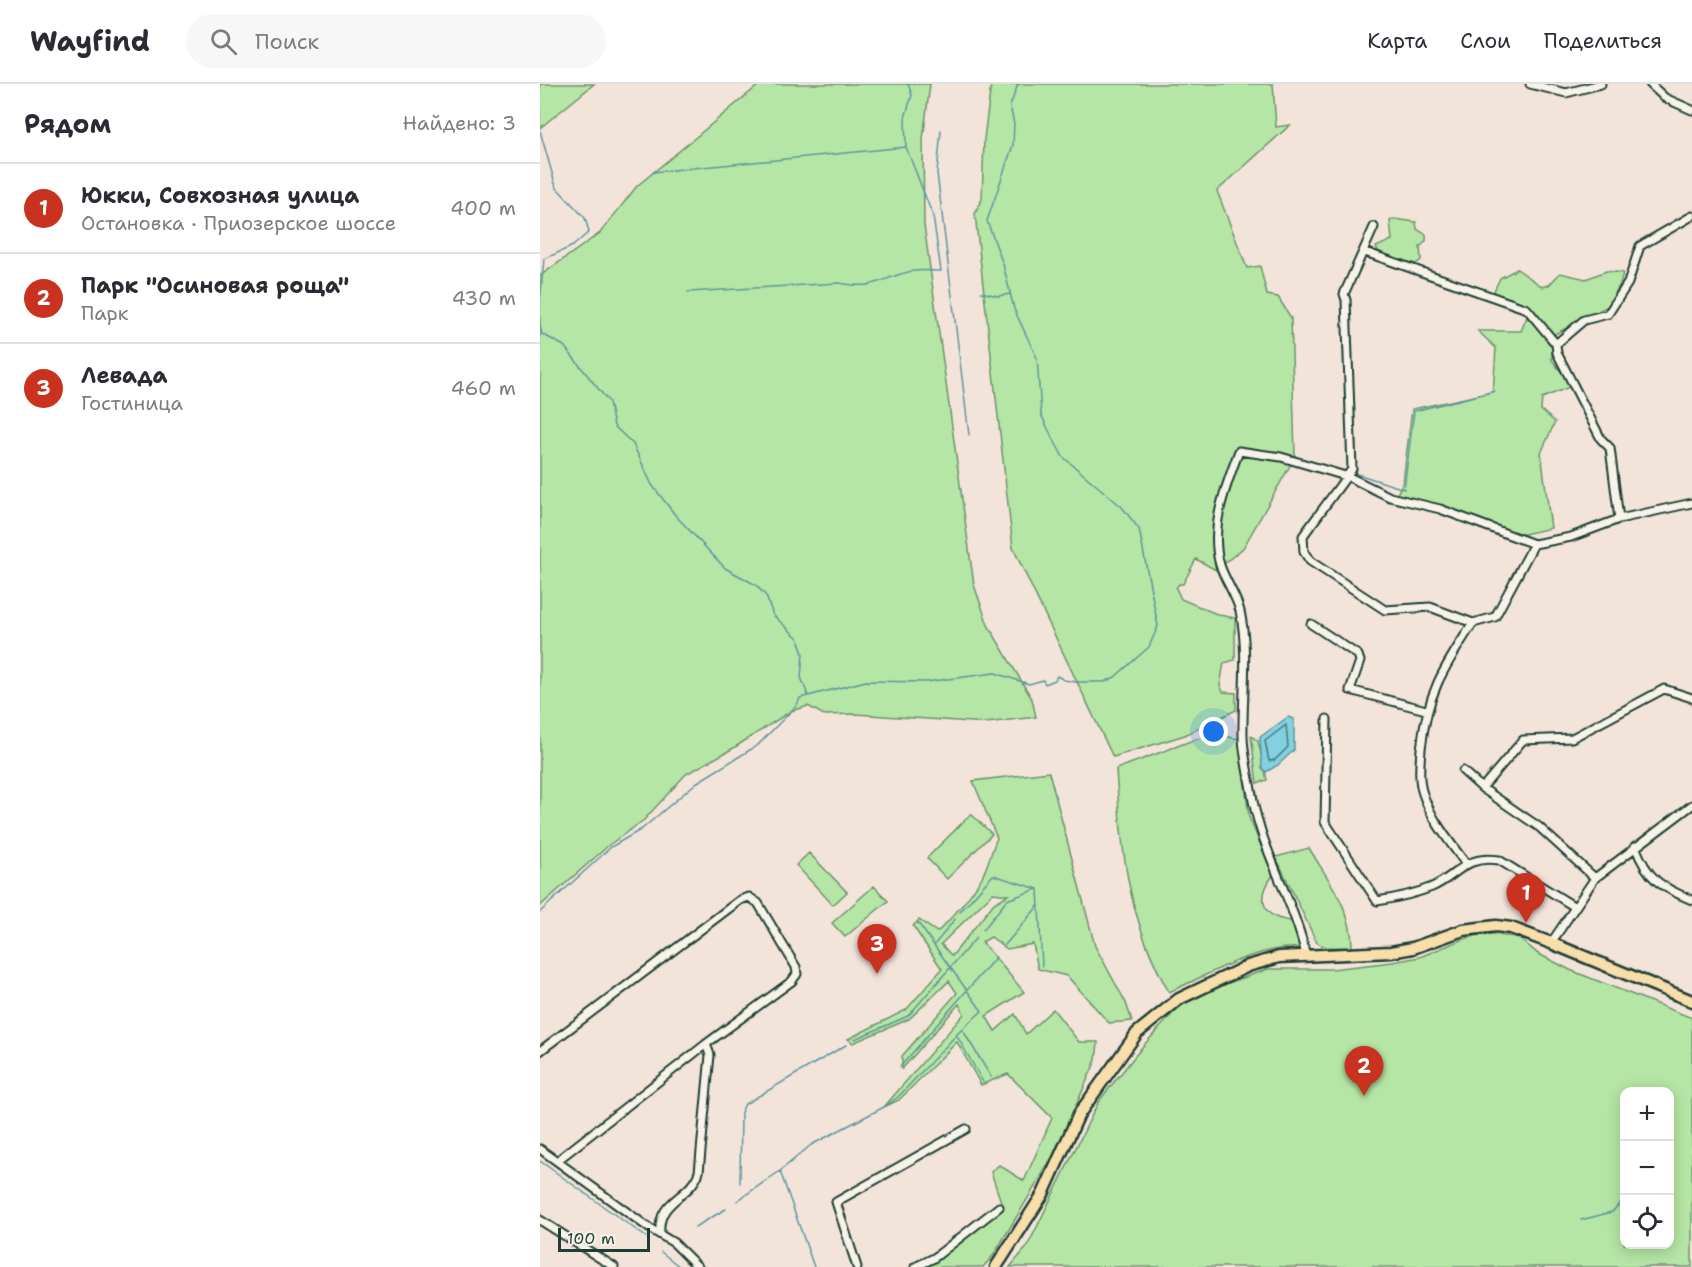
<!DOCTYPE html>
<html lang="ru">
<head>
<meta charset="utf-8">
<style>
	:root { --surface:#fff; --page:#f7f7f7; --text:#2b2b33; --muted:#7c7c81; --line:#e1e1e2; --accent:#c8321e }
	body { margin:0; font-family:"Shantell Sans",sans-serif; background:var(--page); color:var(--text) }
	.controls { position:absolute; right:18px; bottom:18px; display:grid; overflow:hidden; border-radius:12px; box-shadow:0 3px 15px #0003 }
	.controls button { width:54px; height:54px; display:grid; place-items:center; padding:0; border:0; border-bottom:2px solid var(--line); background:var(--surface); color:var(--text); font:30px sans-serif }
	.scale { position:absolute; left:18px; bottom:15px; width:92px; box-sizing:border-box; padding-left:6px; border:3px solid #1f3d34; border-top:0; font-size:16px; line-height:21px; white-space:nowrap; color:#1f3d34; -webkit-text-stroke:4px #f7f3e8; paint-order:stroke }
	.you { position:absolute; left:674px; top:648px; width:21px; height:21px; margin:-15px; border:4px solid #fff; border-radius:50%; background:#1a73e8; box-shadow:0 0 0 9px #1a73e833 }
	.badge { display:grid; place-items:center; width:39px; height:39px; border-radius:50%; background:var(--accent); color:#fff; font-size:20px; font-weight:700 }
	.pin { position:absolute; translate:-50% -50px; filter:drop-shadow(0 2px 3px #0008) }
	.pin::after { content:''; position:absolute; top:32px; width:21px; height:18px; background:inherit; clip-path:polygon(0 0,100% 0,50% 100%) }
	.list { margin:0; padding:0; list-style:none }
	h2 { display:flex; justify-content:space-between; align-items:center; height:78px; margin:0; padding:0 24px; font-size:26px }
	h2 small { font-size:20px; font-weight:400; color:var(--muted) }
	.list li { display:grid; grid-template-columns:39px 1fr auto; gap:18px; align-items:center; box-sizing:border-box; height:90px; padding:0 24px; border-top:2px solid var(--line) }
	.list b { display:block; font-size:22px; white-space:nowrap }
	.list p { margin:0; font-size:20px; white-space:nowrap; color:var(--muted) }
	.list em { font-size:20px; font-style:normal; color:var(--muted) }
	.icon { flex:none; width:33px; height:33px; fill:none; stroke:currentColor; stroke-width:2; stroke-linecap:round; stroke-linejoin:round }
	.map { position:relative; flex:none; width:1152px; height:1183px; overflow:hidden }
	header { display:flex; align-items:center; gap:36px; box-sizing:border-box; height:84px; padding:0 30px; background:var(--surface); border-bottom:2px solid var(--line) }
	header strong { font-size:28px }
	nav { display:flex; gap:33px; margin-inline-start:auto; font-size:21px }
	.search { width:420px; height:54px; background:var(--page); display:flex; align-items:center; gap:15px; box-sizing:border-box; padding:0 21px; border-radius:33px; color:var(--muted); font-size:22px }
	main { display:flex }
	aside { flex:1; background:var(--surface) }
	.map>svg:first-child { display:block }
</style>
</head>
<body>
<header>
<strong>Wayfind</strong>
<div class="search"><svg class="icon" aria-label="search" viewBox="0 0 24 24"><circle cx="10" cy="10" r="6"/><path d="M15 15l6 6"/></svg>Поиск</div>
<nav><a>Карта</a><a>Слои</a><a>Поделиться</a></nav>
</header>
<main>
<aside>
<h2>Рядом<small>Найдено: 3</small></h2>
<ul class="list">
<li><span class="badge">1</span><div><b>Юкки, Совхозная улица</b><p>Остановка · Приозерское шоссе</p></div><em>400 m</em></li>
<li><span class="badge">2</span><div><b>Парк &quot;Осиновая роща&quot;</b><p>Парк</p></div><em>430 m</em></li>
<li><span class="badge">3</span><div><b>Левада</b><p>Гостиница</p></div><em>460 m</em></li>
</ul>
</aside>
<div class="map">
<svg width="1152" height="1183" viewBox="0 0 1152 1183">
	<rect width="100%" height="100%" fill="#f3e4da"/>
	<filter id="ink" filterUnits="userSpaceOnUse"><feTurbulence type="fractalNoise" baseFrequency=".0167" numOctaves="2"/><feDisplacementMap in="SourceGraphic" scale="12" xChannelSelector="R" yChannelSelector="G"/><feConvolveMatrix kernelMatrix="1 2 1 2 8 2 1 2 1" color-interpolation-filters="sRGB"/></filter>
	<g filter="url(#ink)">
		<!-- green -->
		<path fill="#b6e6a5" stroke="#6a926c" stroke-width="1.5" fill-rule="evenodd" d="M0 0H54L0 44Z
			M220 0H390L383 55 384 141 434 501 448 541 492 615 496 633 446 639 315 630 284 631 268 622 251 627 192 665 146 690 104 736 69 761 0 822V192L60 149 97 102Z
			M451 0H733L736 43 750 41 677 107 707 184 720 182 727 211 738 213 751 234 755 373 703 464 676 486 656 475 643 500H639L636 504 641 515 679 531 695 534V576L684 579 680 601 683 608 696 609V626L645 651 573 673 473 464 435 130 442 115 444 55Z
			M854 135 876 138 877 145 886 151V157L880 163 881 176 876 180 840 170 836 163 852 156 850 137Z
			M977 185 1003 203 1009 201 1020 189 1046 195 1066 187 1083 189 1080 200 1068 222 1015 250 1010 249 988 223 953 209 960 194Z
			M987 233 998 242 1012 264V276L1032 302 1002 314 1001 326 1015 338 1001 369 1011 444 980 451 896 422 856 412 863 398 872 325 953 308 956 264 938 247H981Z
			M680 651 699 655 709 733 733 791C716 815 722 835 753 837L760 864C716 861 669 891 629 908 588 836 581 767 576 685L656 655Z
			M711 652 718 657 727 696 717 699Z
			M509 688 555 862 586 919 592 937 569 939 527 892 498 885 493 860 467 865 451 853 442 858 484 908 446 932 455 947 475 930 486 950 513 925 539 958H558L556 976 514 1071 453 1172 443 1183H383L396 1176 463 1124 451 1088 459 1081 484 1097 512 1034 468 990 441 1001 417 958 359 1016 344 1023 424 930 419 920 362 985V972L417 909 409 897 369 935 313 959 308 955 366 926 402 885 373 842 379 836 397 848C410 837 434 808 442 793 448 781 452 766 457 754L433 697ZM453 809 468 811 454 819 412 872 401 860Z
			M431 730 452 750 407 795 387 774Z
			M769 764C788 796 813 826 812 864L786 863 777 859 736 773Z
			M269 769 307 808 293 821 256 781Z
			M334 802 348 817 305 853 292 839Z
			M942 850 978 853 997 869 1030 886 1152 934V1183H470L487 1163 559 1017 603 962 635 927 655 911 728 885H792L853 878 880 873 921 856ZM1084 1008H1130V1160H1084Z"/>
		<!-- water -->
		<path fill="#83d0e1" stroke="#5b959c" stroke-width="1.5" d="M748 633 754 635V666L738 681 726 688 722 684 720 653Z"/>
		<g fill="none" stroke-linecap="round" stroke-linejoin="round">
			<!-- shore -->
			<path stroke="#477879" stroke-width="1.5" d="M746 641 748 663 735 676 729 677 725 657Z"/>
			<!-- stream -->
			<path stroke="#5b959c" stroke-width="1.5" d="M401 46 397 89 429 351
				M0 47 16 103 45 134 49 148 33 162 4 175 0 218
				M113 88 366 63
				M148 208 299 199C335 206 337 196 368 188 378 185 391 187 401 187L393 132 366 63 365 34 372 11 368 0
				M441 208 458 212 470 210
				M0 242 2 250 24 262 69 318 74 342 93 360 112 401 136 432 185 484 216 501 226 512 233 531 258 554 263 570 261 593 268 612
				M814 389 864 405 874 327 955 307
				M0 828 71 763 102 745 156 699 218 661 257 621 260 614 326 597 385 598 455 589 489 600 503 596 505 600 515 596 517 592 524 596 536 598H564L575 593 609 563 618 542 599 445 582 423 523 373 509 347 501 330 497 274 474 225 463 180 447 137 473 61 474 40 470 22 478 0
				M420 828 453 791 498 805 502 882
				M378 839 442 927 422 945 451 993
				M443 846 467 816 497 805
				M395 860 415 835
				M465 861 499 821
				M417 952 443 998
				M315 955 368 932 436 854
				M360 983 456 873
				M0 1077 106 1153
				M200 1099 201 1028 205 1020 306 961
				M197 1117 240 1087
				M1041 1136 1072 1128 1084 1115
				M155 1143 186 1125
				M121 1168 140 1183
				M274 1183 240 1087 271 1061 344 1023 358 1013 422 945"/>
			<!-- minor casing -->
			<g stroke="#1f3d34" stroke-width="11">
				<path id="minor" d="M990 0 1026 9 1061 0
					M1110 0 1125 14 1152 26
					M834 143 804 210 806 216 812 385 763 452 764 468 770 477 845 526 890 523 933 539
					M825 168 987 225 1016 260 1017 269 1061 355 1070 364 1079 435 1031 453 994 460 955 533 933 539C903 585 887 609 881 665 880 679 878 696 883 710 892 737 910 758 926 780
					M1016 260 1044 236 1068 230 1088 199 1100 162 1152 132
					M1079 435 1152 419
					M771 540 818 571 820 577 810 606 886 626
					M787 635 785 738 837 817C856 814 875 810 892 803 919 791 924 771 959 776L1035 823
					M923 687 942 704 999 743 1055 794
					M942 704 983 656 1032 654 1124 605 1152 614
					M1095 762C1108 796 1121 803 1152 816
					M1011 859 1055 794 1152 721
					M766 871C754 818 724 771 713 717 710 697 704 675 703 654 702 613 709 568 700 527 696 511 685 497 680 481 669 443 686 402 699 367L741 373 809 393 850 413 900 425 994 460
					M0 967 200 816 209 813 218 819 256 883 257 890 252 897 166 960 18 1076
					M0 1065 109 1144 134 1159 158 1183
					M0 1136 74 1183
					M120 1150C117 1115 150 1115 159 1088L170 971 166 960
					M317 1183 296 1118 426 1045
					M375 1183 394 1174 459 1123"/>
			</g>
			<!-- primary casing -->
			<g stroke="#1f3d34" stroke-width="15">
				<path id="primary" d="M456 1183 503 1110 539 1030 597 949 639 915 708 882 739 873 851 868 873 864 923 846 956 842 971 844 1011 859 1152 917"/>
			</g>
			<!-- minor -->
			<use href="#minor" stroke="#f7f3e8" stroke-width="7"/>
			<!-- primary -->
			<use href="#primary" stroke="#f8deab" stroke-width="10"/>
		</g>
	</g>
</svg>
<div class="controls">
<button>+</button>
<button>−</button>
<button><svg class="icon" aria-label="locate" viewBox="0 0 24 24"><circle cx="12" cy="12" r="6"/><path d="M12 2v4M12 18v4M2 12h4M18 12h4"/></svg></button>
</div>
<div class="scale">100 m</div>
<div class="you"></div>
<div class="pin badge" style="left:986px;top:839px">1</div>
<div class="pin badge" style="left:824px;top:1012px">2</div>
<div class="pin badge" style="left:337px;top:890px">3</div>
</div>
</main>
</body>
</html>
